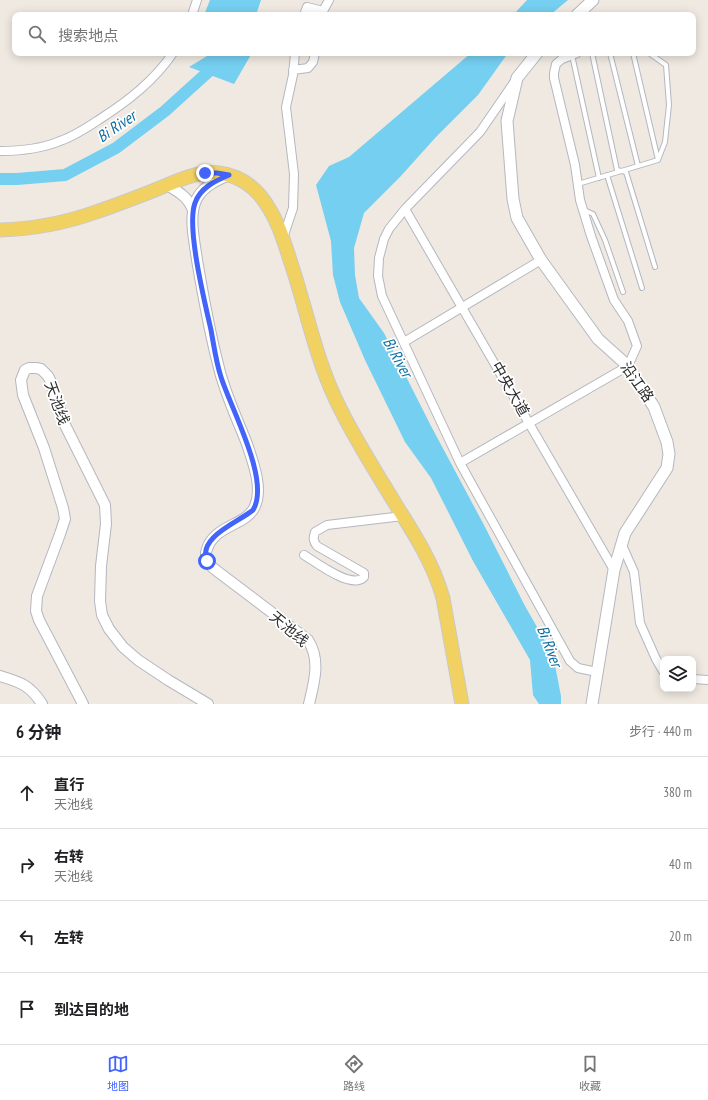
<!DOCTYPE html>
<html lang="zh">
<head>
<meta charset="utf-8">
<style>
	:root { --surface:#fff; --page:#f6f6f6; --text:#202124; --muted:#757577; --line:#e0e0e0; --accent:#4264fb }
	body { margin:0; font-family:"PT Sans Narrow","Noto Sans SC",sans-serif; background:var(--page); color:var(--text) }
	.controls { position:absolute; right:12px; bottom:12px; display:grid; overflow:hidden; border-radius:8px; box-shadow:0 2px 10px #0003 }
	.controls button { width:36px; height:36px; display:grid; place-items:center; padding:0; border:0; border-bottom:1px solid var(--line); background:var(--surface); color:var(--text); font:20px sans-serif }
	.stop { position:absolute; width:12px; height:12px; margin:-9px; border:3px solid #4264fb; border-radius:50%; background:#fff }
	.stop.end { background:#4264fb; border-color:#fff; box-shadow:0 1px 4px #0008 }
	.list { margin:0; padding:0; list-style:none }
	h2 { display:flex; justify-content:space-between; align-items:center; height:52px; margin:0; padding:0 16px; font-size:17px }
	h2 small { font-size:13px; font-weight:400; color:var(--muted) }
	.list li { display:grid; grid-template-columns:26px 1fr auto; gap:12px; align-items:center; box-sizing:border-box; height:72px; padding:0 16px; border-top:1px solid var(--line) }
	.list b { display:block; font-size:15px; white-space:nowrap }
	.list p { margin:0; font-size:13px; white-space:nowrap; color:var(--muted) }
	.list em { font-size:13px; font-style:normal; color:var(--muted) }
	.icon { flex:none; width:22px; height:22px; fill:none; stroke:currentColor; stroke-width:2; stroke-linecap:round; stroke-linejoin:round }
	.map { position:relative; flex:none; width:708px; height:704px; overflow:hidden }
	.search { position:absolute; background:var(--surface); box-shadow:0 2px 10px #0003; left:12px; right:12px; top:12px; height:44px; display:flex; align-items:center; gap:10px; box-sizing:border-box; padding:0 14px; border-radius:8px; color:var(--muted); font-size:15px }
	.sheet { height:340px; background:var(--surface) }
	nav { display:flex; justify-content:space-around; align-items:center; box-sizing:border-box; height:56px; border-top:1px solid var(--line); background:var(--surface); font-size:11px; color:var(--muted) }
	nav a { display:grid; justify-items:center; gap:2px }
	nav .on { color:var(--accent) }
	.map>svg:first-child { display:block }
</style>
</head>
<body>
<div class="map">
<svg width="708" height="704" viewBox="0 0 708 704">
	<rect width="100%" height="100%" fill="#efe9e1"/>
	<!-- water -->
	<path fill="#75cff0" d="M210 0H261L256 15H204Z
		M527 0H568L550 15H513Z
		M196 53H252L234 84 189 67 207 56Z
		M471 53H508L478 95 436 137 400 177 364 213 354 248 355 275 359 298 384 333 431 426 484 525 525 606 553 655 561 696V704H539L533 695 530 660 473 561 431 478 405 442 365 360 340 302 333 275 331 241 316 185 329 166 349 157Z"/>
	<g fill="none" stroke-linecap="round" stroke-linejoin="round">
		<!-- river -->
		<path stroke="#75cff0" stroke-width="12" d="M0 179H17L65 175 116 148 165 111 229 53"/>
		<!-- service casing -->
		<g stroke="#b4b7c1" stroke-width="6">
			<path id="service" d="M592 53 617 170 626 172 655 267
				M610 53 638 166
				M633 53 658 160
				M649 53 666 65 669 105 665 142 658 160
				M572 55 599 178
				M607 175 642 288
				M578 184 658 160
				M584 210 593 214 605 240 623 292"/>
		</g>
		<!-- minor casing -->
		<g stroke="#b4b7c1" stroke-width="10">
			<path id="minor" d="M192 15 197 0
				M304 15 307 7 323 11 329 0
				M293 70 308 68 313 62 315 53
				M515 81 480 132 405 209 389 229 384 239 379 258 378 276 382 296 460 463 570 661 578 668 597 672
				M0 151C21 151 41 149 60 141 75 136 88 127 100 119 128 101 154 81 173 53
				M405 209 614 570
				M283 238 293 208 294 174 286 107 293 75 295 53
				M404 342 541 260
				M460 463 628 366 637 346 628 321 614 300 591 236 580 200 575 165 554 78V73L556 64 562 59 577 53
				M622 545 634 572 640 623 656 659 663 671
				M304 555C317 563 352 590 364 577V573L317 546C313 541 313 538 315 532L327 525 403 516
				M693 679 708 680"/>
		</g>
		<!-- tertiary casing -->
		<g stroke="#b4b7c1" stroke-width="12">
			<path id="tertiary" d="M229 175C215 181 200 188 195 203 189 219 195 244 197 260 203 295 209 330 218 364 224 392 237 418 247 444 253 462 263 488 255 506 248 525 214 525 207 549 204 557 208 562 213 568L308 640C321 660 314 683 309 704
				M167 185C179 192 188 197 193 210
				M0 676C20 682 30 685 42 704
				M83 704 39 620 36 611 37 596 60 534 65 519 63 508 44 448 23 395 21 380 25 370 29 368H36L41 369 48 376 51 382 65 425 105 505 106 524 101 566 100 601 102 615 109 629 123 647 138 660 168 680 208 704"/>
		</g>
		<!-- secondary casing -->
		<g stroke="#b4b7c1" stroke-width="13">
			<path id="secondary" d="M577 15 593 0
				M537 53 517 78 507 121 513 199 517 218 541 260 598 339 628 366 654 407 667 442 669 454 667 468 625 533 614 570 592 704"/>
		</g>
		<!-- primary casing -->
		<g stroke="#c9c9c9" stroke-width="15">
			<path id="primary" d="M0 230C33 229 65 223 96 212 114 206 132 199 150 192 171 184 196 170 219 173 242 176 259 190 270 210 280 226 285 245 291 263 306 308 315 355 335 398 352 435 375 470 396 505 415 535 433 563 443 598L462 704"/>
		</g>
		<!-- service -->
		<use href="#service" stroke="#fff" stroke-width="4"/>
		<!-- minor -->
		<use href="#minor" stroke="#fff" stroke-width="8"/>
		<!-- tertiary -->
		<use href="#tertiary" stroke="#fff" stroke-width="10"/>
		<!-- secondary -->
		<use href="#secondary" stroke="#fff" stroke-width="11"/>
		<!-- primary -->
		<use href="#primary" stroke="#f2d163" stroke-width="13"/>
	</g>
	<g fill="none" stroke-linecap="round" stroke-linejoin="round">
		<!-- route -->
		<path stroke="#4264fb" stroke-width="5" d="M205 173H217L229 175C215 181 200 188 195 203 186 227 205 303 211 330 214 346 216 362 221 377 231 409 271 481 253 510 239 522 197 537 207 561"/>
	</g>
	<g text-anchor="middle" stroke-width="3.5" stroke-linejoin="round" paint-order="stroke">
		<!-- street labels -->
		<g font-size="15" fill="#2e2e2e" stroke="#fff">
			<text transform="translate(637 382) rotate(55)" y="5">沿江路</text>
			<text transform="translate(510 389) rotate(60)" y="5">中央大道</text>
			<text transform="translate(57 403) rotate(70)" y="5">天池线</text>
			<text transform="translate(289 629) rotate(40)" y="5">天池线</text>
		</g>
		<!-- water labels -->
		<g font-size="16" font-style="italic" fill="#0d6fa3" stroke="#fff">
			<text transform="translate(116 126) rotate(-34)" y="6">Bi River</text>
			<text transform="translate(398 357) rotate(61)" y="6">Bi River</text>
			<text transform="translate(550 646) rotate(69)" y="6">Bi River</text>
		</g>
	</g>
</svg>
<div class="controls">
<button><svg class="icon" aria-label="layers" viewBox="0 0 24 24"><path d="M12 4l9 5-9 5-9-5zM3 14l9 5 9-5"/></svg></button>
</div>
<div class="stop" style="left:207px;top:561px"></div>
<div class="stop end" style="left:205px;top:173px"></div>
<div class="search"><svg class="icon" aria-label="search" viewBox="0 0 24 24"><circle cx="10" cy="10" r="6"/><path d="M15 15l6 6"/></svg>搜索地点</div>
</div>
<section class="sheet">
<h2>6 分钟<small>步行 · 440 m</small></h2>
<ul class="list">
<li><svg class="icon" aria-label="ahead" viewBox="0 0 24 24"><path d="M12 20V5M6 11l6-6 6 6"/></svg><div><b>直行</b><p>天池线</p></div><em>380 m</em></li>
<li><svg class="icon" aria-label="right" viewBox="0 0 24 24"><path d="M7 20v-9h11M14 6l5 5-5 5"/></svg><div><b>右转</b><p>天池线</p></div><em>40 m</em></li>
<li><svg class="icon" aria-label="left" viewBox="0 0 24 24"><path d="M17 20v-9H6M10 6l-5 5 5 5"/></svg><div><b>左转</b></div><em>20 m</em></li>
<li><svg class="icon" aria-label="arrive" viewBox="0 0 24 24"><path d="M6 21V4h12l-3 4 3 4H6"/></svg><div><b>到达目的地</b></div></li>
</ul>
</section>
<nav>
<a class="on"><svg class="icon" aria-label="map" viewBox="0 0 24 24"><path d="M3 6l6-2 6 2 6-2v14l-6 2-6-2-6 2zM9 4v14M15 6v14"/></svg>地图</a>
<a><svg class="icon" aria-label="directions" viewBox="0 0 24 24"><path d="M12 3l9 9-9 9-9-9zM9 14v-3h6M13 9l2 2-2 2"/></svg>路线</a>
<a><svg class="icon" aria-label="saved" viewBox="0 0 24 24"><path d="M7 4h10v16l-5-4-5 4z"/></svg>收藏</a>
</nav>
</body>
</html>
